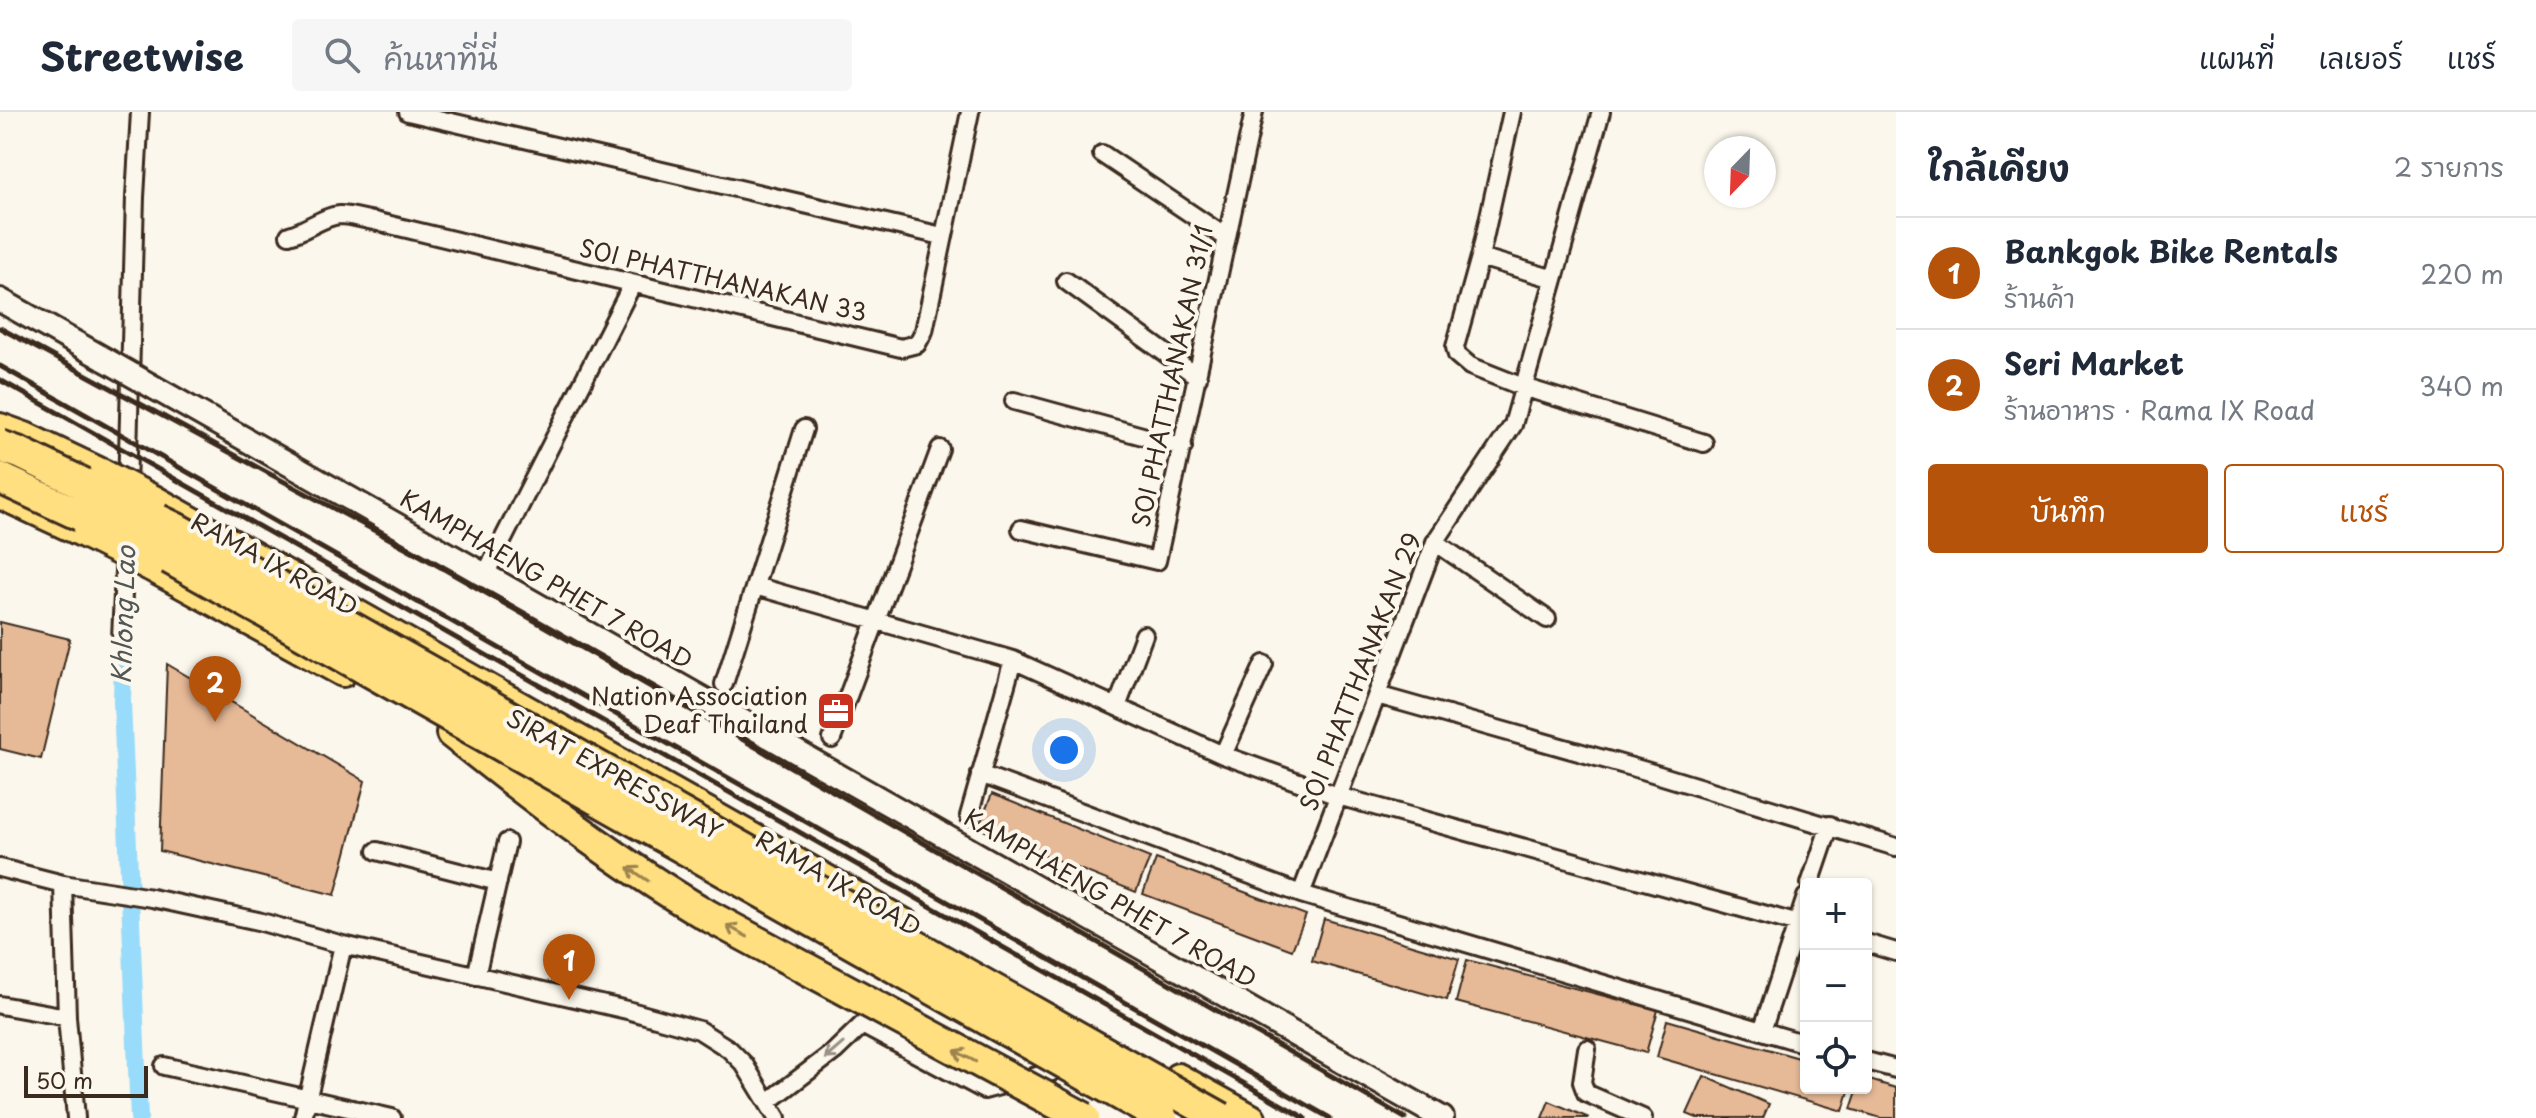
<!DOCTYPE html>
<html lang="th">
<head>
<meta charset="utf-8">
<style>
	:root { --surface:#fff; --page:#f6f6f7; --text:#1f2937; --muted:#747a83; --line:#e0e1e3; --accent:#b45309 }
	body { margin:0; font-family:"Playpen Sans","Playpen Sans Thai",sans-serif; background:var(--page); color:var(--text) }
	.controls { position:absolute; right:24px; bottom:24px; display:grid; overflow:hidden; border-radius:8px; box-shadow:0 2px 6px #0004 }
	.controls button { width:72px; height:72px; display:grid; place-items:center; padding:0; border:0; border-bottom:2px solid var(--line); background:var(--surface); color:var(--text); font:40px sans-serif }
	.compass { position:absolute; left:1704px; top:24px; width:72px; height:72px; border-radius:50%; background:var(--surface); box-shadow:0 2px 6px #0004; rotate:203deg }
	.scale { position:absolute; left:24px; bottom:20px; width:124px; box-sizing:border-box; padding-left:8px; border:4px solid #3b2a1e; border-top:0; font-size:22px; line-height:28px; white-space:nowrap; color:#3b2a1e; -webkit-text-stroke:6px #fbf7ec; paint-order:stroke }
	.you { position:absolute; left:1064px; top:638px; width:28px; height:28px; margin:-20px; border:6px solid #fff; border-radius:50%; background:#1a73e8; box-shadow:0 0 0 12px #1a73e833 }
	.badge { display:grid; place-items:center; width:52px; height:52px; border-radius:50%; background:var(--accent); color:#fff; font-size:26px; font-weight:700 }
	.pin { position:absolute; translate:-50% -66px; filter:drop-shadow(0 2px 4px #0008) }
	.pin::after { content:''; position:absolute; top:42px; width:28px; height:24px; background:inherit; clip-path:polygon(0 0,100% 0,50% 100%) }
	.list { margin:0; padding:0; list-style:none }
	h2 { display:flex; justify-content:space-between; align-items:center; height:104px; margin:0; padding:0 32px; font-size:34px }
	h2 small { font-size:26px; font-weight:400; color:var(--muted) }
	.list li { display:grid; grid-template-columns:52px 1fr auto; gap:24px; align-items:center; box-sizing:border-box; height:112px; padding:0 32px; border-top:2px solid var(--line) }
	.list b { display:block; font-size:30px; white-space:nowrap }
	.list p { margin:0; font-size:26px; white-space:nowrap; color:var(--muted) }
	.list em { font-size:26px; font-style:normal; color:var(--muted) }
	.actions { display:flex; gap:16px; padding:24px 32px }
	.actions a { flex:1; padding:18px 0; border:2px solid var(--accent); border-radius:8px; text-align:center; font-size:28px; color:var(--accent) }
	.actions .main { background:var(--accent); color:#fff }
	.icon { flex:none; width:44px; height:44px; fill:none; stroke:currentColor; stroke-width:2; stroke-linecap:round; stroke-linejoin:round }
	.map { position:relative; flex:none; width:1896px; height:1006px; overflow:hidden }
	header { display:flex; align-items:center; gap:48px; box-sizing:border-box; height:112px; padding:0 40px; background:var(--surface); border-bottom:2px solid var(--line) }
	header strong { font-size:38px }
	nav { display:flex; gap:44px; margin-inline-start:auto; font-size:28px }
	.search { width:560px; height:72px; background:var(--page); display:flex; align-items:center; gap:20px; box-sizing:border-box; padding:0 28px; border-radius:8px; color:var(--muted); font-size:30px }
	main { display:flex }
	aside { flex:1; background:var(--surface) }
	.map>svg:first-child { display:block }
</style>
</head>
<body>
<header>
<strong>Streetwise</strong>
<div class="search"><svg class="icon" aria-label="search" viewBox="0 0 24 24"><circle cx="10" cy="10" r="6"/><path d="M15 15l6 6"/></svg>ค้นหาที่นี่</div>
<nav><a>แผนที่</a><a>เลเยอร์</a><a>แชร์</a></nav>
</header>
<main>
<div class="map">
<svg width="1896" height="1006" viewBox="0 0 1896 1006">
	<rect width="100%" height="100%" fill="#fbf7ec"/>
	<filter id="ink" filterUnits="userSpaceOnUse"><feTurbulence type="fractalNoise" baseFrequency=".0125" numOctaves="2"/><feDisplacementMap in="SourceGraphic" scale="16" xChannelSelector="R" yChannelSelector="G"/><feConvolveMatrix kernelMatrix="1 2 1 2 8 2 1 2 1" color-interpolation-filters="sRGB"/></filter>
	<g filter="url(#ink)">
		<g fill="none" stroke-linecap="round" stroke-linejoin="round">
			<!-- canal -->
			<path stroke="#98dbfa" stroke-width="18" d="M124 509 122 589 139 1006"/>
		</g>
		<!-- building -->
		<path fill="#e6b997" stroke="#3b2a1e" stroke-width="2" d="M0 510 70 527 41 647 0 637Z
			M167 552 365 669 335 783 160 739Z
			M992 682 1150 746 1136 780 978 716Z
			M1156 747 1306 803 1292 838 1143 782Z
			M1324 807 1459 847 1447 888 1312 849Z
			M1467 848 1658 898 1646 941 1456 890Z
			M1667 908 1806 948V976H1850L1843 999 1657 945Z
			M1704 964 1769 992 1763 1006H1697L1687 1002Z
			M1866 967 1896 976V1006H1881L1851 997 1858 976H1866Z
			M1549 989 1589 1006H1542Z"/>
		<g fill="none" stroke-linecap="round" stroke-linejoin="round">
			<!-- street casing -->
			<g stroke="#3b2a1e" stroke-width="22">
				<path id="street" d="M408 0 942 124
					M1512 0 1480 145 1455 235 1457 243 1470 254 1523 275 1704 331
					M1102 42 1227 126
					M289 123C306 119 323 104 340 103 350 103 363 107 374 109L901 236 917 232 924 219 970 0
					M1480 145 1554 167
					M1066 169 1198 265
					M1014 289 1183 335
					M127 378 135 85 140 0
					M1021 417 1157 449 1254 0
					M1435 430 1547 507
					M485 463 632 173
					M755 474 1013 548 1223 643 1338 684 1806 814
					M121 526 125 437
					M724 572 804 317
					M1377 583 1646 659 1896 735
					M1117 595 1144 523
					M832 627 940 337
					M1223 643 1264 552
					M980 662 1301 782 1806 932
					M969 704 1013 548
					M377 739 498 770
					M0 756 63 772 152 786 258 809 343 833 627 898 699 918 729 937 744 952 777 1006
					M63 772 67 905 76 1006
					M1810 772 1830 713
					M1301 782 1435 430 1513 313 1601 0
					M1866 831 1896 840
					M476 864 507 730
					M0 893 67 905
					M1762 919 1806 785
					M1587 937 1582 970 1586 981 1643 1006
					M1866 949 1896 957
					M164 954 392 1006
					M768 990 835 939 862 913 984 978 1052 960
					M303 1006 343 833"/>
			</g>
			<!-- secondary casing -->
			<g stroke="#3b2a1e" stroke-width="28">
				<path id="secondary" d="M0 188 106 248
					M155 276 1442 1006"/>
			</g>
			<!-- primary casing -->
			<g stroke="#3b2a1e" stroke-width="32">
				<path id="primary" d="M0 315 25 324 103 361
					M0 383 86 423
					M154 387 907 812
					M150 455 343 561
					M1178 965 1252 1006"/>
			</g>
			<!-- highway casing -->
			<g stroke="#3b2a1e" stroke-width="36">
				<path id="highway" d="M452 621C534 686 615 749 705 802"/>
			</g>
			<!-- street -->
			<use href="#street" stroke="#fbf7ec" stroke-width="16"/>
			<!-- secondary -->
			<use href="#secondary" stroke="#fbf7ec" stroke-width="22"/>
			<!-- primary -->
			<use href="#primary" stroke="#ffdf80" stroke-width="26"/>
			<!-- highway -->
			<use href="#highway" stroke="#ffdf80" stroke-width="30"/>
			<!-- rail -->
			<path stroke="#3b2a1e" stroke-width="5" d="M0 216 416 441 1405 1006
				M0 254 1330 1006
				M0 268 1305 1006"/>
			<!-- secondary-bridge casing -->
			<g stroke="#3b2a1e" stroke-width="28" stroke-linecap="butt">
				<path id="secondary-bridge" d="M106 248 155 276"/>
			</g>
			<!-- primary-bridge casing -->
			<g stroke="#3b2a1e" stroke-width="32" stroke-linecap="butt">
				<path id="primary-bridge" d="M103 361 154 387
					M86 423 150 455"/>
			</g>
			<!-- highway-bridge casing -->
			<g stroke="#3b2a1e" stroke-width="36" stroke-linecap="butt">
				<path id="highway-bridge" d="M0 334 20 341 177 417 1221 1006
					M0 366 153 437 1162 1006
					M705 802 1084 1006"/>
			</g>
			<!-- secondary-bridge -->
			<use href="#secondary-bridge" stroke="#fbf7ec" stroke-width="22"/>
			<!-- primary-bridge -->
			<use href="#primary-bridge" stroke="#ffdf80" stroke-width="26"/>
			<!-- highway-bridge -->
			<use href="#highway-bridge" stroke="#ffdf80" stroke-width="30"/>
		</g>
		<!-- one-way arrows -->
		<defs><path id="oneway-shaft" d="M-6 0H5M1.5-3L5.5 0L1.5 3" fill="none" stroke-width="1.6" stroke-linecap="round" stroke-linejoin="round" transform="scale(2)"/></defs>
		<g stroke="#9d844f">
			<use href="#oneway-shaft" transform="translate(638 762) rotate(-146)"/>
			<use href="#oneway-shaft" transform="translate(737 819) rotate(-151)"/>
			<use href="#oneway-shaft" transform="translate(965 944) rotate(-152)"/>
		</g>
		<use stroke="#9b9085" href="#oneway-shaft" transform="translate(834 939) rotate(139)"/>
	</g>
	<!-- icons -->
	<defs>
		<g id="office-square" transform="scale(2)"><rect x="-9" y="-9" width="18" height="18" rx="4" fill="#c8321e" stroke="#fbf7ec"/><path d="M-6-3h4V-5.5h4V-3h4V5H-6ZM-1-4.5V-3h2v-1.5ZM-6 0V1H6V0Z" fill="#fff"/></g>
	</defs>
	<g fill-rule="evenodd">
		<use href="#office-square" x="836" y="599"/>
	</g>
	<g text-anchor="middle" stroke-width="8" stroke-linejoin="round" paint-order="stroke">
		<!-- street labels -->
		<g font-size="24" fill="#3b2a1e" stroke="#fbf7ec">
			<text transform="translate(723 169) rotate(13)" y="8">SOI PHATTHANAKAN 33</text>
			<text transform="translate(1173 264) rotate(-78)" y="8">SOI PHATTHANAKAN 31/1</text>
			<text transform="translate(274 453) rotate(29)" y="8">RAMA IX ROAD</text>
			<text transform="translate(546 468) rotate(30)" y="8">KAMPHAENG PHET 7 ROAD</text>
			<text transform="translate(1361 560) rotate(-69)" y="8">SOI PHATTHANAKAN 29</text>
			<text transform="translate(614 663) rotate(29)" y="8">SIRAT EXPRESSWAY</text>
			<text transform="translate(838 772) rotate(30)" y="8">RAMA IX ROAD</text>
			<text transform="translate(1110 787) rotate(30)" y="8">KAMPHAENG PHET 7 ROAD</text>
		</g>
		<!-- poi labels -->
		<g font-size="24" fill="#3b2a1e" stroke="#fbf7ec" text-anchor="end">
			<text x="808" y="593">Nation Association<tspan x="808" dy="28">Deaf Thailand</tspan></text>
		</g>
		<!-- water labels -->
		<g font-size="26" font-style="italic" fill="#525655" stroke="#fbf7ec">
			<text transform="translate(124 503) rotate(-88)" y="9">Khlong Lao</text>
		</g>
	</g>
</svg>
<div class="controls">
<button>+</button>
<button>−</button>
<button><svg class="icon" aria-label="locate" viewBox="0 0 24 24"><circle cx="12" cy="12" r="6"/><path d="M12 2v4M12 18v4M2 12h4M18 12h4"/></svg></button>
</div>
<svg class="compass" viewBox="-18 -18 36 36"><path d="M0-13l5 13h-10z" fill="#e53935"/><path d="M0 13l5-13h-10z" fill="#747a83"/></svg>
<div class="scale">50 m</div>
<div class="you"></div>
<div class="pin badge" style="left:569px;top:888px">1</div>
<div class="pin badge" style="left:215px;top:610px">2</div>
</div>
<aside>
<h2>ใกล้เคียง<small>2 รายการ</small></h2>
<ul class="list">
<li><span class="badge">1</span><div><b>Bankgok Bike Rentals</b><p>ร้านค้า</p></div><em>220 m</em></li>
<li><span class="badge">2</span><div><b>Seri Market</b><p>ร้านอาหาร · Rama IX Road</p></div><em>340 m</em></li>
</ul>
<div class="actions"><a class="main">บันทึก</a><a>แชร์</a></div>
</aside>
</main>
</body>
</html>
